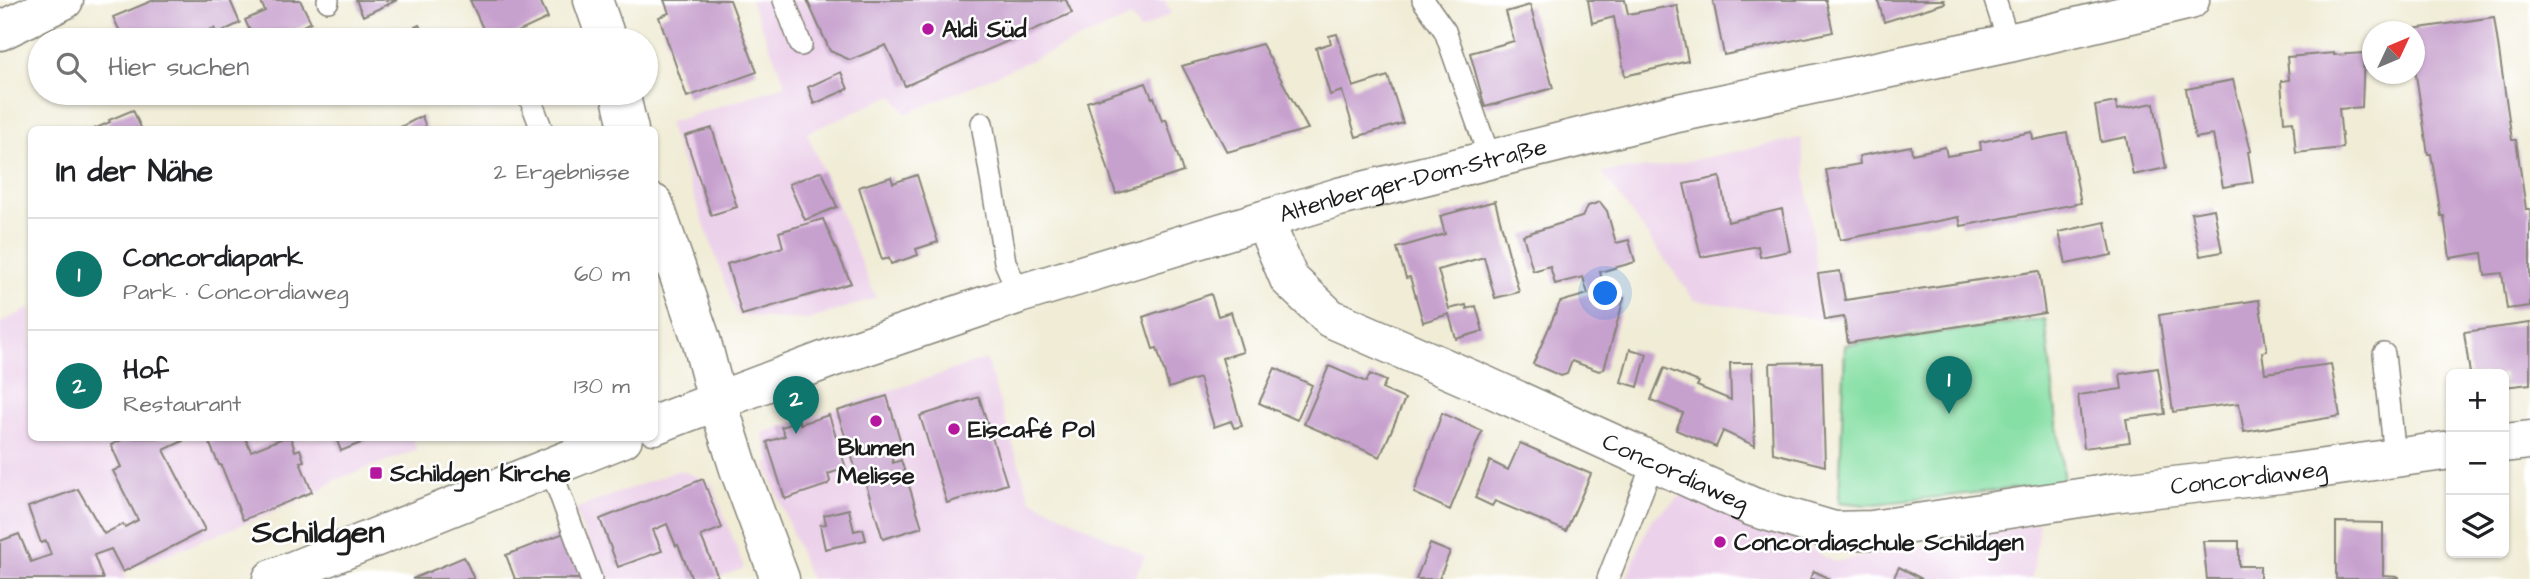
<!DOCTYPE html>
<html lang="de">
<head>
<meta charset="utf-8">
<style>
	:root { --surface:#fff; --page:#f6f6f6; --text:#202124; --muted:#757577; --line:#e0e0e0; --accent:#0f766e }
	body { margin:0; font-family:"Architects Daughter",sans-serif; background:var(--page); color:var(--text) }
	.controls { position:absolute; right:21px; bottom:21px; display:grid; overflow:hidden; border-radius:10px; box-shadow:0 2px 5px #0004 }
	.controls button { width:63px; height:63px; display:grid; place-items:center; padding:0; border:0; border-bottom:2px solid var(--line); background:var(--surface); color:var(--text); font:35px sans-serif }
	.compass { position:absolute; left:2362px; top:21px; width:63px; height:63px; border-radius:50%; background:var(--surface); box-shadow:0 2px 5px #0004; rotate:46deg }
	.you { position:absolute; left:1606px; top:294px; width:24px; height:24px; margin:-18px; border:5px solid #fff; border-radius:50%; background:#1a73e8; box-shadow:0 0 0 10px #1a73e833 }
	.badge { display:grid; place-items:center; width:46px; height:46px; border-radius:50%; background:var(--accent); color:#fff; font-size:23px; font-weight:700 }
	.pin { position:absolute; translate:-50% -58px; filter:drop-shadow(0 2px 4px #0008) }
	.pin::after { content:''; position:absolute; top:37px; width:24px; height:21px; background:inherit; clip-path:polygon(0 0,100% 0,50% 100%) }
	.list { margin:0; padding:0; list-style:none }
	h2 { display:flex; justify-content:space-between; align-items:center; height:91px; margin:0; padding:0 28px; font-size:30px }
	h2 small { font-size:23px; font-weight:400; color:var(--muted) }
	.list li { display:grid; grid-template-columns:46px 1fr auto; gap:21px; align-items:center; box-sizing:border-box; height:112px; padding:0 28px; border-top:2px solid var(--line) }
	.list b { display:block; font-size:26px; white-space:nowrap }
	.list p { margin:0; font-size:23px; white-space:nowrap; color:var(--muted) }
	.list em { font-size:23px; font-style:normal; color:var(--muted) }
	.icon { flex:none; width:38px; height:38px; fill:none; stroke:currentColor; stroke-width:2; stroke-linecap:round; stroke-linejoin:round }
	.map { position:relative; flex:none; width:2530px; height:579px; overflow:hidden }
	.search { position:absolute; background:var(--surface); box-shadow:0 2px 5px #0004; left:28px; top:28px; width:630px; height:77px; display:flex; align-items:center; gap:18px; box-sizing:border-box; padding:0 24px; border-radius:38px; color:var(--muted); font-size:26px }
	.panel { position:absolute; background:var(--surface); box-shadow:0 2px 5px #0004; left:28px; top:126px; width:630px; height:315px; border-radius:10px }
	.map>svg:first-child { display:block }
</style>
</head>
<body>
<div class="map">
<svg width="2530" height="579" viewBox="0 0 2530 579">
	<rect width="100%" height="100%" fill="#fff"/>
	<filter id="ink" filterUnits="userSpaceOnUse"><feTurbulence type="fractalNoise" baseFrequency=".0143" numOctaves="2"/><feDisplacementMap in="SourceGraphic" scale="14" xChannelSelector="R" yChannelSelector="G"/><feConvolveMatrix kernelMatrix="1 2 1 2 8 2 1 2 1" color-interpolation-filters="sRGB"/></filter>
	<filter id="wash" filterUnits="userSpaceOnUse"><feTurbulence type="fractalNoise" baseFrequency=".00686" numOctaves="4" result="noise"/><feDisplacementMap in="SourceGraphic" scale="28" xChannelSelector="R" yChannelSelector="G"/><feGaussianBlur stdDeviation="1.57" result="paint"/><feColorMatrix in="noise" values="0 0 0 0 0 0 0 0 0 0 0 0 0 0 0 0 0 1.4 0 .05"/><feComposite in="paint" operator="in"/></filter>
	<g filter="url(#wash)">
		<rect width="100%" height="100%" fill="#f0ecd6"/>
		<!-- built -->
		<path fill="#ecd1ea" d="M750 0H1164L1171 13 1140 31 1131 17 906 114 893 95 807 133 876 298 808 320 737 316 668 123 786 85Z
			M1801 138 1823 320 1694 300 1602 172 1659 167Z
			M31 308 32 438H412L417 450 335 480 313 496 123 572 126 579H0V323Z
			M986 359 1030 499 1145 556 1134 579H810L766 464 771 462 762 433Z
			M680 470 712 483 744 568 715 579H601L575 509Z
			M1695 485 1834 562 2039 523 2032 579H1626L1651 520Z"/>
		<!-- green -->
		<path fill="#86dfa4" stroke="#517e60" stroke-width="2" d="M2045 319 2064 483 1867 505 1839 502 1845 345Z"/>
		<g id="blocks">
			<!-- building -->
			<path fill="#c7a1ce" d="M154 0H230L240 23 217 34 214 28 188 40H124L113 17Z
				M260 0H300L311 22 275 40H254L245 20 265 11Z
				M356 0H397L363 16Z
				M470 0H540L548 18 501 40H488Z
				M664 0H730L757 72 687 97 659 17 669 13Z
				M807 0H1066L1072 13 905 86 886 45 850 60 830 51Z
				M1588 0H1625L1628 14 1677 5 1688 61 1625 76 1614 17 1592 23Z
				M1713 0H1826L1833 32 1724 55Z
				M1878 0H1944L1945 3 1884 22Z
				M1530 5 1553 88 1485 107 1470 53 1514 41 1506 12Z
				M2494 17 2512 140H2516L2526 209H2530V306L2507 309 2502 273 2485 275 2482 253 2450 258 2444 216H2441L2431 154H2428L2414 62V32L2406 30Z
				M419 25 427 40H388Z
				M1337 34 1353 87 1388 76 1403 123 1356 137 1342 91 1330 95 1316 48 1331 43 1329 36Z
				M1262 44 1308 129 1227 152 1182 66Z
				M2334 53V55L2364 53 2362 107 2339 109 2343 148 2296 153 2293 121 2284 122 2281 81 2289 80 2287 57Z
				M841 72 848 89 814 104 808 87Z
				M2233 80 2251 151 2248 152 2253 182 2223 187 2213 135 2195 138 2186 89Z
				M1146 83 1152 98 1154 97 1162 121 1166 119 1183 172 1116 194 1087 102Z
				M346 93H364L350 100Z
				M2116 102 2117 110 2154 103 2166 168 2133 175 2126 137 2101 142 2095 106Z
				M133 110 142 130H92L110 122 109 120Z
				M422 116 427 130H395Z
				M712 128 737 207 711 215 685 136Z
				M2032 132 2033 140 2067 133 2081 203 1961 226 1959 217 1840 240 1826 170 1860 164 1859 156 1911 146 1912 154 1945 147 1947 156 1981 150 1980 142Z
				M822 171 837 207 805 220 789 184Z
				M917 175 938 242 916 249 918 255 891 264 889 258 882 260 859 187 891 177 893 183Z
				M1720 177 1728 222 1782 209 1790 251 1760 257 1758 246 1701 257 1684 184Z
				M1495 201 1519 292 1495 298 1484 257 1438 270 1449 309 1466 305 1467 309 1476 306 1483 331 1456 339 1449 314 1423 322 1410 277 1406 278 1397 248 1445 234 1440 216Z
				M1600 202 1607 211 1616 243 1629 240 1635 262 1600 272 1606 294 1624 298 1604 369 1599 371 1572 361 1567 374 1561 376 1533 364 1560 302 1588 294 1583 277 1555 284 1550 266 1533 271 1523 235 1582 217 1588 206Z
				M2214 209 2222 252 2200 256 2191 213Z
				M823 219 851 283 742 315 727 264 783 247 779 232Z
				M2105 222 2112 255 2066 264 2059 232Z
				M1840 271 1845 300 2039 271 2045 313 1848 343 1844 317 1825 320 1818 274Z
				M1211 294 1218 316 1231 312 1243 352 1222 358 1242 426 1234 428 1231 421 1214 427 1199 378 1169 388 1157 348 1153 349 1143 317Z
				M2259 300 2267 351 2262 352 2265 373 2331 364 2340 416 2244 432 2239 403 2173 412 2159 315Z
				M2530 323V384L2504 387V374H2470L2464 332Z
				M1630 349 1647 354 1638 387 1621 382Z
				M1822 362 1825 466 1773 453 1770 363Z
				M1730 363H1752L1755 446 1723 431 1716 447 1676 430 1683 413 1651 400 1664 368 1699 382 1697 386 1731 400Z
				M1329 366 1366 382 1370 374 1386 381 1382 389 1405 399 1380 457 1304 424Z
				M1275 368 1312 385 1297 420 1259 403Z
				M2158 368 2165 414 2126 419 2130 442 2084 448 2078 395 2122 389 2120 374Z
				M887 396 902 446 890 450 893 463 901 460 922 527 883 539 863 475 858 476 837 411Z
				M979 397 1007 484 947 503 920 416Z
				M1442 413 1482 431 1450 510 1414 493Z
				M829 415 846 468 828 474 830 481 827 485 785 499 767 442 785 436 781 427 799 421 800 424Z
				M125 438H181L183 441 164 450 205 530 123 572 111 549 94 555 103 579H0V541L19 534 31 562 51 555 46 541 41 543 28 507 78 489 104 534 123 524 125 527 138 520 113 471 121 467 111 445Z
				M219 438H245L251 451 283 438H291L295 451 300 449 304 461 300 462 312 492 243 520 221 465H219L209 442Z
				M336 438H373L341 451Z
				M1520 443 1591 474 1566 531 1495 501 1492 506 1475 498 1490 461 1508 470Z
				M703 479 722 528 701 536 718 577 692 579 678 545 676 546 667 524 653 530 662 551 618 567 600 519Z
				M849 509 854 531 863 529 866 540 825 549 820 525 826 524 824 515Z
				M2336 522 2383 523V576L2399 577V579H2336Z
				M564 533 582 579H515L506 555Z
				M2203 541H2239V566H2260V579H2207Z
				M1430 544 1450 552 1439 579H1416Z
				M464 557 474 579H412Z
				M1899 567 1922 579H1893Z
				M1814 571 1830 579H1810Z"/>
		</g>
	</g>
	<g filter="url(#ink)">
		<use href="#blocks" fill-opacity="0" stroke="#868479" stroke-width="2"/>
		<g fill="none" stroke-linecap="round" stroke-linejoin="round">
			<!-- lane casing -->
			<g stroke="#868479" stroke-width="24">
				<path id="lane" d="M328 0V1
					M784 0 801 45
					M1423 0 1445 31 1490 159
					M1995 0 2009 43
					M528 93 542 130
					M982 123 1005 262 1019 294
					M2384 354 2395 457
					M550 467 591 579
					M1608 579 1653 463"/>
			</g>
			<!-- street casing -->
			<g stroke="#868479" stroke-width="41">
				<g id="street">
					<path d="M0 31 64 0"/>
					<path id="s1" d="M1264 220 1289 279 1330 318 1484 385 1753 507 1834 531 1872 530 2112 493 2289 473 2451 450"/>
					<path d="M717 400 739 469 780 579"/>
					<path d="M2504 443 2530 440"/>
				</g>
			</g>
			<!-- secondary casing -->
			<g stroke="#868479" stroke-width="41">
				<g id="secondary">
					<path d="M593 0 607 40"/>
					<path d="M620 93 629 130"/>
					<path d="M654 204 701 339 717 400"/>
					<path id="s2" d="M654 425 831 358 1019 294 1339 197 1673 114 2009 43 2190 0"/>
					<path d="M272 579 623 438"/>
				</g>
			</g>
			<!-- lane -->
			<use href="#lane" stroke="#fff" stroke-width="21"/>
			<!-- street -->
			<use href="#street" stroke="#fff" stroke-width="38"/>
			<!-- secondary -->
			<use href="#secondary" stroke="#fff" stroke-width="38"/>
		</g>
	</g>
	<!-- markers -->
	<g fill="#b5179e" stroke="#fff" stroke-width="2.5">
		<circle cx="928" cy="29" r="7"/>
		<circle cx="876" cy="421" r="7"/>
		<circle cx="954" cy="429" r="7"/>
		<rect x="369" y="466" width="14" height="14" rx="3.5"/>
		<circle cx="1720" cy="542" r="7"/>
	</g>
	<g text-anchor="middle" stroke-width="5" stroke-linejoin="round" paint-order="stroke">
		<!-- poi labels -->
		<g font-size="24" font-weight="bold" fill="#1c1c1c" stroke="#fff" text-anchor="start">
			<text x="942" y="37">Aldi Süd</text>
			<text x="968" y="437">Eiscafé Pol</text>
			<text x="876" y="455" text-anchor="middle">Blumen<tspan x="876" dy="28">Melisse</tspan></text>
			<text x="390" y="481">Schildgen Kirche</text>
			<text x="1734" y="550">Concordiaschule Schildgen</text>
		</g>
		<!-- street labels -->
		<g font-size="24" fill="#1c1c1c" stroke="#fff">
			<text dy="8" stroke="none"><textPath href="#s2" startOffset="798">Altenberger-Dom-Straße</textPath></text>
			<text dy="8" stroke="none"><textPath href="#s1" startOffset="499">Concordiaweg</textPath></text>
			<text dy="8" stroke="none"><textPath href="#s1" startOffset="1087">Concordiaweg</textPath></text>
		</g>
		<!-- district labels -->
		<g font-size="32" font-weight="bold" fill="#1c1c1c" stroke="#fff">
			<text x="318" y="542">Schildgen</text>
		</g>
	</g>
</svg>
<div class="controls">
<button>+</button>
<button>−</button>
<button><svg class="icon" aria-label="layers" viewBox="0 0 24 24"><path d="M12 4l9 5-9 5-9-5zM3 14l9 5 9-5"/></svg></button>
</div>
<svg class="compass" viewBox="-18 -18 36 36"><path d="M0-13l5 13h-10z" fill="#e53935"/><path d="M0 13l5-13h-10z" fill="#757577"/></svg>
<div class="you"></div>
<div class="pin badge" style="left:1949px;top:414px">1</div>
<div class="pin badge" style="left:796px;top:434px">2</div>
<div class="search"><svg class="icon" aria-label="search" viewBox="0 0 24 24"><circle cx="10" cy="10" r="6"/><path d="M15 15l6 6"/></svg>Hier suchen</div>
<section class="panel">
<h2>In der Nähe<small>2 Ergebnisse</small></h2>
<ul class="list">
<li><span class="badge">1</span><div><b>Concordiapark</b><p>Park · Concordiaweg</p></div><em>60 m</em></li>
<li><span class="badge">2</span><div><b>Hof</b><p>Restaurant</p></div><em>130 m</em></li>
</ul>
</section>
</div>
</body>
</html>
